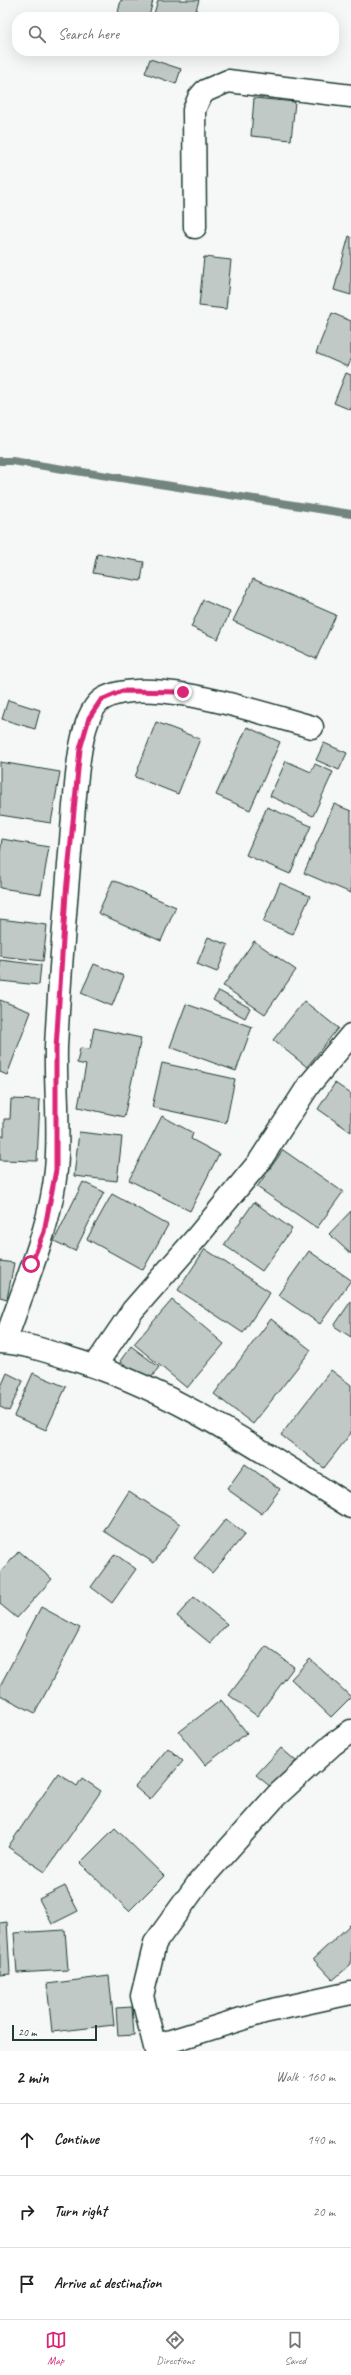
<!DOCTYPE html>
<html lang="en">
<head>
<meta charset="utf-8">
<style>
	:root { --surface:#fff; --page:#f2f2f2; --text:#222; --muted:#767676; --line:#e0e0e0; --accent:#db2777 }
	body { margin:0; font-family:Caveat,sans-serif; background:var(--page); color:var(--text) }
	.scale { position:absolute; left:12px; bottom:10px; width:85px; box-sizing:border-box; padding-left:4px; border:2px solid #1f3d34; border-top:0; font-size:11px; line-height:14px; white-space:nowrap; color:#1f3d34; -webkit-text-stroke:3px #fff; paint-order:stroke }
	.stop { position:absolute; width:12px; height:12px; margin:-9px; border:3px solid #db2777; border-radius:50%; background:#fff }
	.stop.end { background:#db2777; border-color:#fff; box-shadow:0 1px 4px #0008 }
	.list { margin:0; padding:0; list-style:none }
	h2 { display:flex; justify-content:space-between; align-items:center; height:52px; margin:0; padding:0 16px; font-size:17px }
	h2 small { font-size:13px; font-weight:400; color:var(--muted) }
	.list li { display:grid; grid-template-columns:26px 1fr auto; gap:12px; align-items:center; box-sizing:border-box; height:72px; padding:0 16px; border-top:1px solid var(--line) }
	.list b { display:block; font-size:15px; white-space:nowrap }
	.list em { font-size:13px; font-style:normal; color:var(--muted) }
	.icon { flex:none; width:22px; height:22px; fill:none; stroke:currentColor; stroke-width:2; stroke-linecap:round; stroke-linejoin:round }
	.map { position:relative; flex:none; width:351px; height:2051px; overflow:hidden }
	.search { position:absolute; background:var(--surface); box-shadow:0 4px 16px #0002; left:12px; right:12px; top:12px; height:44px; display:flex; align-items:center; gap:10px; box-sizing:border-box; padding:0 14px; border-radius:16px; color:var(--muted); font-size:15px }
	.sheet { height:268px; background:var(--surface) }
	nav { display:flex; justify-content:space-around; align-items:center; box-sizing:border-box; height:56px; border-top:1px solid var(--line); background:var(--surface); font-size:11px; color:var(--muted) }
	nav a { display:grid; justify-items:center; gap:2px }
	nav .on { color:var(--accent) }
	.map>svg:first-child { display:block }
</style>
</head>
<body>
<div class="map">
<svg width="351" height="2051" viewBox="0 0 351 2051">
	<rect width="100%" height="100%" fill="#f6f7f7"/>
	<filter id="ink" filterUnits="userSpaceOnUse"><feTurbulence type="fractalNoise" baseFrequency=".025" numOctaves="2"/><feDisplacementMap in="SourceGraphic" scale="8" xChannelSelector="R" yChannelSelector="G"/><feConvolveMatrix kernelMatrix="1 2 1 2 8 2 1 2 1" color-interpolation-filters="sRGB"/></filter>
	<g filter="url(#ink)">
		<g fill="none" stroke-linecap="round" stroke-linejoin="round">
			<!-- stream -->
			<path stroke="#72857f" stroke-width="8" d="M0 461H12L351 514"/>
		</g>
		<!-- building -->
		<path fill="#c0c9c6" stroke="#1f3d34" d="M121 0H153L149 17H117Z
			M158 0H199L194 17H153Z
			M150 59 181 69 176 84 145 73Z
			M254 98 295 102 291 140 251 136Z
			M349 236 351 237V295L334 290Z
			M204 257 231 260 226 309 199 306Z
			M332 313 351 321V359L348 367 316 353Z
			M346 373 351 375V410L334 403Z
			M97 554 144 562 141 581 93 573Z
			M253 579 336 615 316 659 233 621Z
			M203 600 230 612 218 639 191 627Z
			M8 700 40 710 35 729 2 719Z
			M156 722 200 739 178 794 135 777Z
			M247 727 280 742 250 810 216 795Z
			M324 743 347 753 339 770 316 760Z
			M286 761 311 772 315 764 333 772 313 816 270 796Z
			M0 762 60 772 51 823 0 815Z
			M334 804 351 811V893L304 873Z
			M267 807 311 826 290 874 246 855Z
			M2 839 49 847 41 894 0 888V854Z
			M113 880 176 907 161 941 98 913Z
			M280 883 310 896 293 934 263 922Z
			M0 919 47 925 43 961 0 956Z
			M208 937 228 945 217 972 197 964Z
			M254 941 296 970 265 1014 223 986Z
			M0 960 41 965 39 985 0 981Z
			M94 964 124 976 112 1006 81 993Z
			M219 991 250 1008 245 1018 213 1000Z
			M0 1000 31 1012 7 1075 0 1072Z
			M304 1001 338 1028 307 1067 273 1040Z
			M186 1004 252 1027 236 1071 170 1047Z
			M94 1028 141 1038 124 1117 78 1107 86 1065 77 1063 80 1048 90 1049Z
			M162 1063 235 1079 226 1123 152 1107Z
			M335 1083 351 1094V1132L318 1109Z
			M11 1099 40 1100 37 1161 0 1160V1136H4V1119H10Z
			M162 1116 193 1133 191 1139 219 1154 190 1211 129 1180Z
			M79 1132 122 1137 117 1181 74 1176Z
			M283 1150 343 1192 317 1228 257 1187Z
			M83 1182 104 1192 75 1251 54 1241Z
			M112 1194 168 1225 143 1270 87 1239Z
			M254 1202 292 1229 262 1271 224 1245Z
			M351 1211V1254L329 1234Z
			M205 1249 270 1292 243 1333 178 1290Z
			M309 1251 351 1280 320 1324 278 1295Z
			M0 1261 14 1263 7 1299 0 1297Z
			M172 1300 224 1344 187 1388 134 1344Z
			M351 1301V1337L334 1326Z
			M271 1319 311 1350 253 1424 214 1394Z
			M131 1346 159 1367 148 1382 120 1361Z
			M331 1370 351 1385V1433L324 1468 281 1435Z
			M7 1373 23 1381 9 1411 0 1407V1389Z
			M33 1373 66 1387 46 1430 14 1416Z
			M245 1464 280 1489 262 1514 227 1489Z
			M129 1491 180 1524 154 1563 104 1531Z
			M226 1519 245 1534 212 1573 194 1558Z
			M19 1551 52 1579 17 1618 0 1604V1573Z
			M115 1554 136 1569 112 1603 91 1587Z
			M194 1597 227 1624 210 1643 177 1616Z
			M41 1607 80 1628 35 1713 0 1695V1686Z
			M266 1646 294 1667 257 1716 229 1695Z
			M310 1659 351 1697 331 1717 291 1679Z
			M221 1700 247 1733 205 1765 179 1732Z
			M168 1748 183 1761 150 1800 135 1787Z
			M281 1748 296 1761 272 1788 256 1775Z
			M58 1773 77 1786 82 1778 101 1791 45 1872 8 1847Z
			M115 1828 164 1876 129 1911 80 1863Z
			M65 1886 78 1911 52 1924 39 1899Z
			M7 1922 10 1974 0 1975V1923Z
			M351 1924V1964L333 1980 313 1959Z
			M65 1930 68 1970 17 1973 14 1933Z
			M109 1976 114 2025 52 2032 47 1984Z
			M132 2007 134 2035 118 2036 116 2008Z"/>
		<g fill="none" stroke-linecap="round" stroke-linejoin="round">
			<!-- street casing -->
			<g stroke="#1f3d34" stroke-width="25">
				<path id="street" d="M195 227 194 110 199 98 205 91 228 81 351 96
					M0 1342C22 1343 44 1350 65 1357 169 1387 260 1450 351 1507
					M5 1342C23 1288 51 1227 56 1170 60 1130 55 1088 56 1047 60 967 67 887 74 806 77 780 79 714 103 699 146 673 264 714 312 727
					M95 1366 133 1310 197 1237 259 1162 309 1085 351 1035
					M155 2046 264 2012 351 1993
					M156 2051 142 1996 155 1943 199 1882 276 1796 332 1745 351 1731"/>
			</g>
			<!-- street -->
			<use href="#street" stroke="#fff" stroke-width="22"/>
		</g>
	</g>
	<g fill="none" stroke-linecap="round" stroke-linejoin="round" filter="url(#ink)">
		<!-- route -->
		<path stroke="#db2777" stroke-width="5" d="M31 1264 44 1232 56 1170V1048L66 893 80 749 89 718 101 700 122 691 183 692"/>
	</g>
</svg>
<div class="scale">20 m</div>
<div class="stop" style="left:31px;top:1264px"></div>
<div class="stop end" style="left:183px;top:692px"></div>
<div class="search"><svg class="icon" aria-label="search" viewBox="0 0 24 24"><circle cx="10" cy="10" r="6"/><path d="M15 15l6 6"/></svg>Search here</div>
</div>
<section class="sheet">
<h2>2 min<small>Walk · 160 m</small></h2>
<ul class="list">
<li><svg class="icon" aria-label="ahead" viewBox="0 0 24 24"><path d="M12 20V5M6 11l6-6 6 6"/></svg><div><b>Continue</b></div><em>140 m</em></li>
<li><svg class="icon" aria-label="right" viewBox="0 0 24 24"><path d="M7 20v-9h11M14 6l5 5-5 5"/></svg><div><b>Turn right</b></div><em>20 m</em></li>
<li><svg class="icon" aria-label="arrive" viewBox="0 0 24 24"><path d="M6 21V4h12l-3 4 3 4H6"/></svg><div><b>Arrive at destination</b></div></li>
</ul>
</section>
<nav>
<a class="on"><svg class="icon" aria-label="map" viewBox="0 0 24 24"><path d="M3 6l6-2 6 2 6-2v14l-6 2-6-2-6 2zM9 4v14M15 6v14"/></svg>Map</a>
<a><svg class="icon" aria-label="directions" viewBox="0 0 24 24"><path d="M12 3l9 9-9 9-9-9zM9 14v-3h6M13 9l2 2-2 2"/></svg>Directions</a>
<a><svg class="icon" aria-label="saved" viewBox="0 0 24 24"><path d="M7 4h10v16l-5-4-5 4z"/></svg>Saved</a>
</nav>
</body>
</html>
